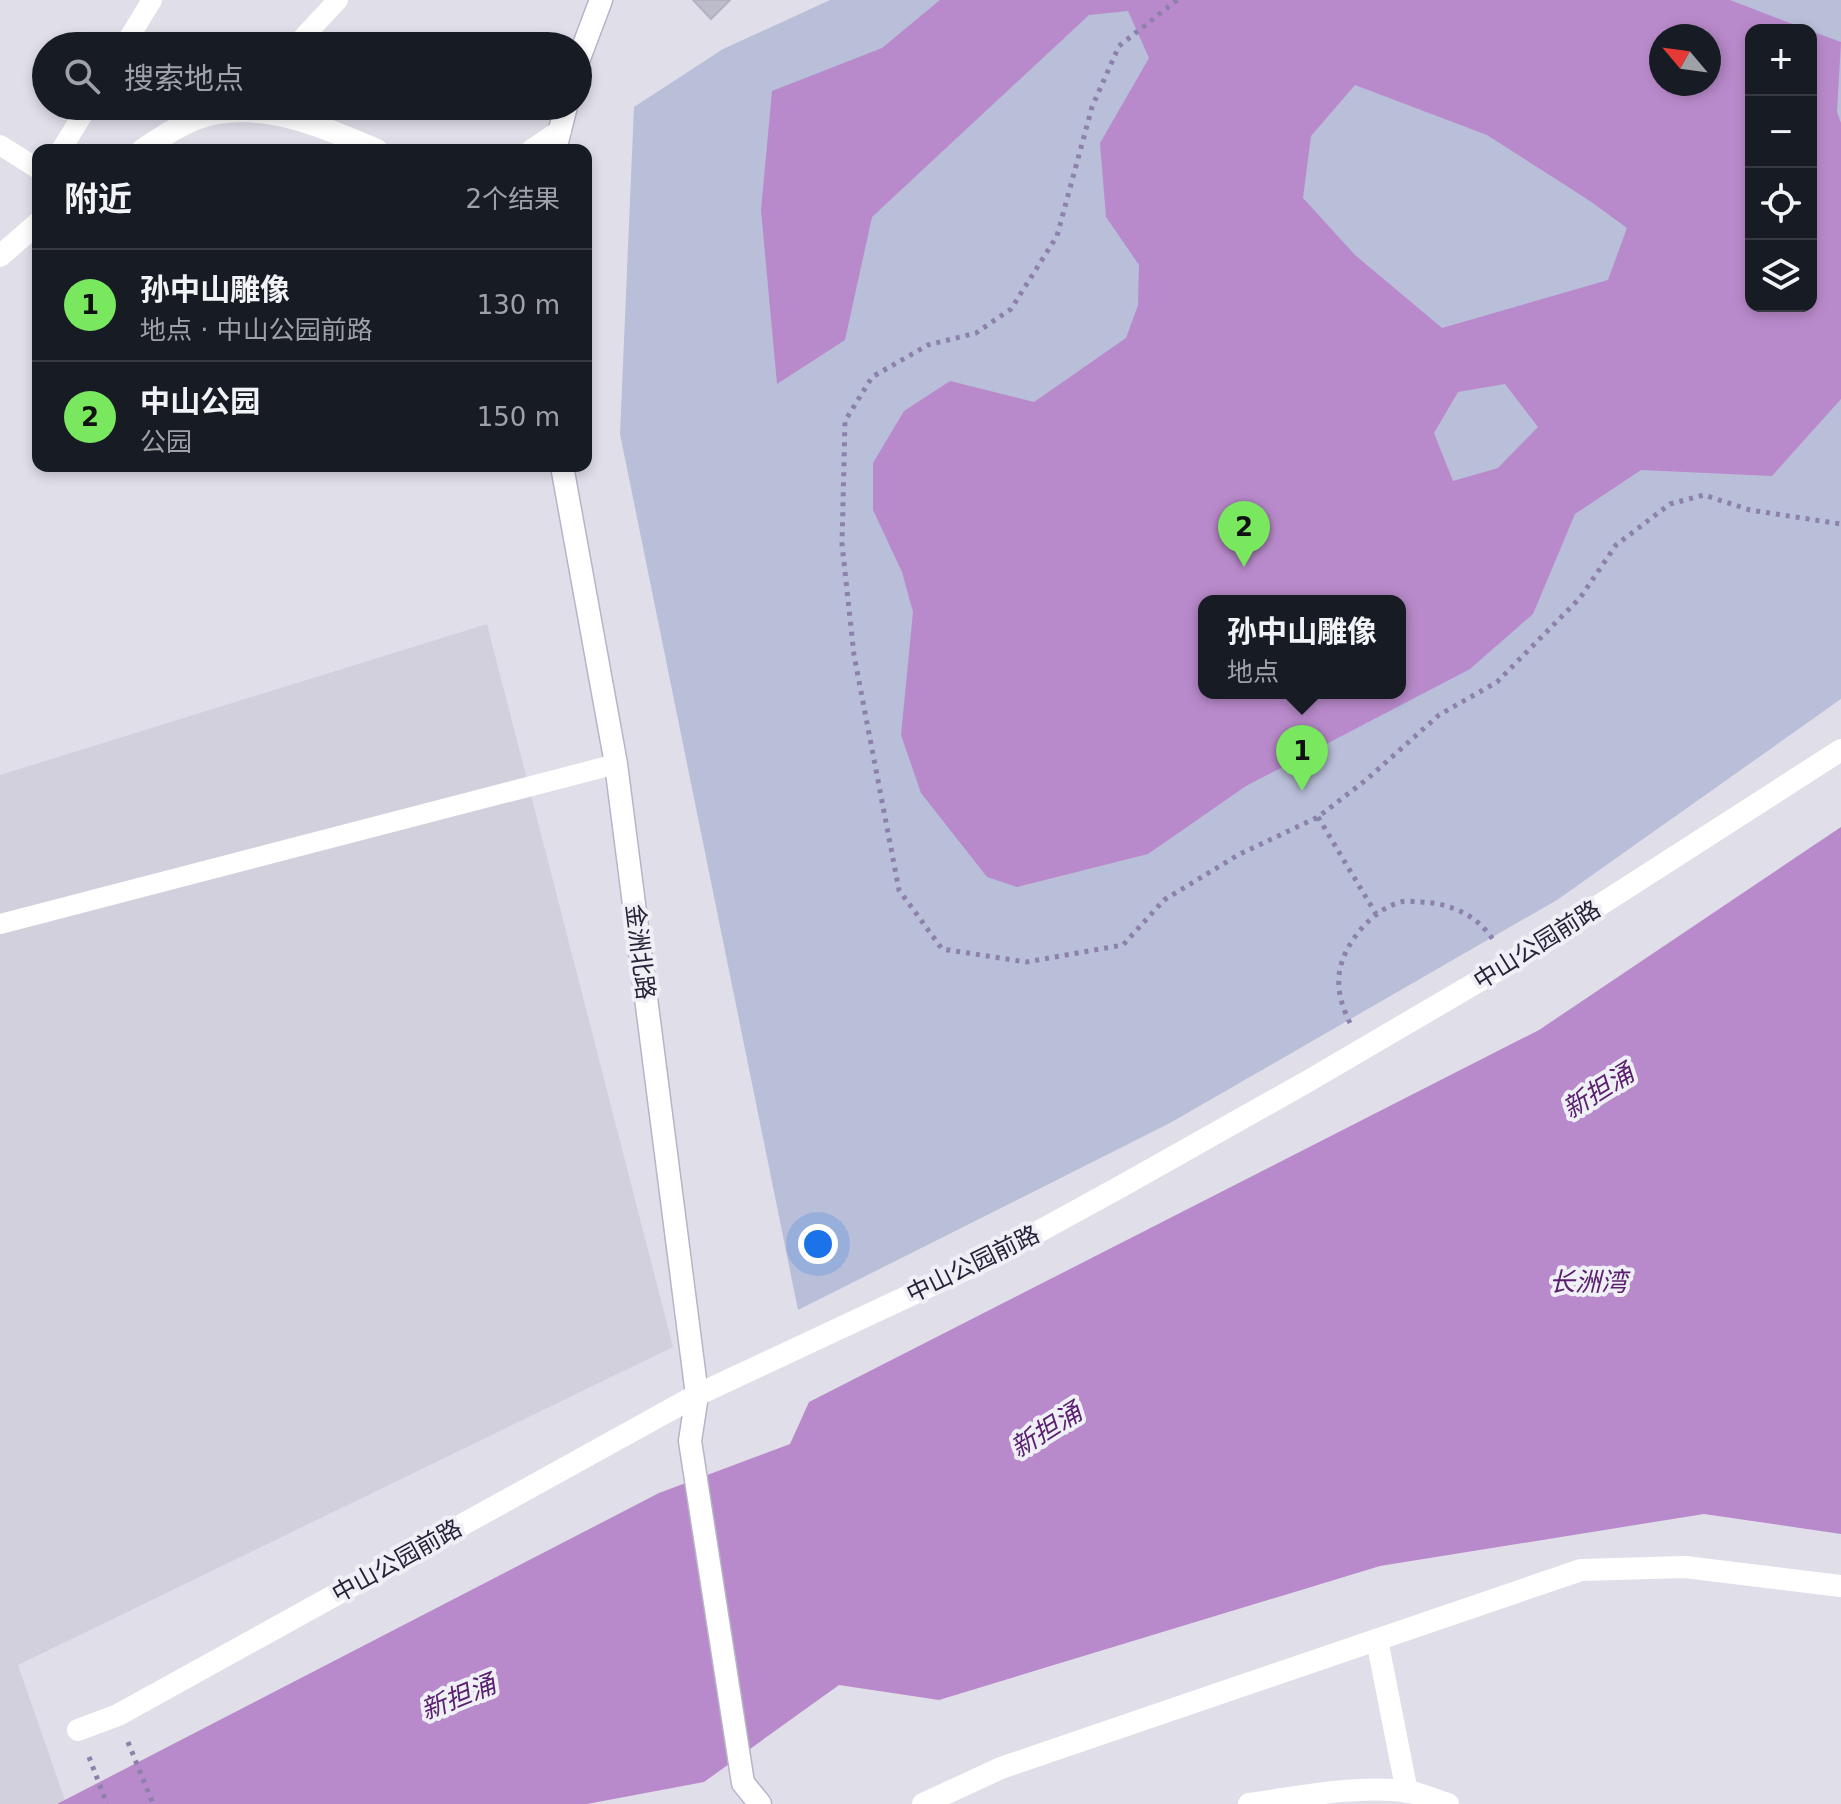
<!DOCTYPE html>
<html lang="zh">
<head>
<meta charset="utf-8">
<style>
	:root { --surface:#171b24; --page:#242831; --text:#f1f3f6; --muted:#9ea1a6; --line:#363941; --accent:#79e85e }
	body { margin:0; font-family:"DejaVu Sans","Noto Sans SC",sans-serif; background:var(--page); color:var(--text) }
	.controls { position:absolute; right:24px; top:24px; display:grid; overflow:hidden; border-radius:16px; box-shadow:0 4px 12px #0003 }
	.controls button { width:72px; height:72px; display:grid; place-items:center; padding:0; border:0; border-bottom:2px solid var(--line); background:var(--surface); color:var(--text); font:40px sans-serif }
	.compass { position:absolute; left:1649px; top:24px; width:72px; height:72px; border-radius:50%; background:var(--surface); box-shadow:0 4px 12px #0003; rotate:299deg }
	.you { position:absolute; left:818px; top:1244px; width:28px; height:28px; margin:-20px; border:6px solid #fff; border-radius:50%; background:#1a73e8; box-shadow:0 0 0 12px #1a73e833 }
	.badge { display:grid; place-items:center; width:52px; height:52px; border-radius:50%; background:var(--accent); color:#111; font-size:26px; font-weight:700 }
	.pin { position:absolute; translate:-50% -66px; filter:drop-shadow(0 2px 4px #0008) }
	.pin::after { content:''; position:absolute; top:42px; width:28px; height:24px; background:inherit; clip-path:polygon(0 0,100% 0,50% 100%) }
	.popup { position:absolute; left:1198px; top:595px; width:208px; height:104px; box-sizing:border-box; display:grid; place-content:center; border-radius:16px; background:var(--surface); filter:drop-shadow(0 2px 6px #0005); font-size:26px; white-space:nowrap; color:var(--muted) }
	.popup b { font-size:30px; color:var(--text) }
	.popup::after { content:''; position:absolute; left:50%; top:100%; margin-left:-16px; border:16px solid transparent; border-top-color:var(--surface) }
	.list { margin:0; padding:0; list-style:none }
	h2 { display:flex; justify-content:space-between; align-items:center; height:104px; margin:0; padding:0 32px; font-size:34px }
	h2 small { font-size:26px; font-weight:400; color:var(--muted) }
	.list li { display:grid; grid-template-columns:52px 1fr auto; gap:24px; align-items:center; box-sizing:border-box; height:112px; padding:0 32px; border-top:2px solid var(--line) }
	.list b { display:block; font-size:30px; white-space:nowrap }
	.list p { margin:0; font-size:26px; white-space:nowrap; color:var(--muted) }
	.list em { font-size:26px; font-style:normal; color:var(--muted) }
	.icon { flex:none; width:44px; height:44px; fill:none; stroke:currentColor; stroke-width:2; stroke-linecap:round; stroke-linejoin:round }
	.map { position:relative; flex:none; width:1841px; height:1804px; overflow:hidden }
	.search { position:absolute; background:var(--surface); box-shadow:0 4px 12px #0003; left:32px; top:32px; width:560px; height:88px; display:flex; align-items:center; gap:20px; box-sizing:border-box; padding:0 28px; border-radius:44px; color:var(--muted); font-size:30px }
	.panel { position:absolute; background:var(--surface); box-shadow:0 4px 12px #0003; left:32px; top:144px; width:560px; height:328px; border-radius:16px }
	.map>svg:first-child { display:block }
</style>
</head>
<body>
<div class="map">
<svg width="1841" height="1804" viewBox="0 0 1841 1804">
	<rect width="100%" height="100%" fill="#e0dfe9"/>
	<!-- built -->
	<path fill="#d2d0dd" d="M487 624 673 1347 18 1665 65 1800 57 1804H0V775Z"/>
	<!-- green -->
	<path fill="#b9bed9" fill-rule="evenodd" d="M830 0H1841V699L1557 900 1170 1123 798 1310 620 434 634 107 723 49ZM1751 30H1811V306H1751ZM1661 36H1709V84H1661ZM1204 601H1400V693H1204Z"/>
	<!-- water -->
	<path fill="#b98acb" fill-rule="evenodd" d="M940 0H1730L1808 30H1751V306H1811V31L1841 42 1837 112 1841 123V399L1772 476 1641 470 1575 514 1533 614 1470 669 1246 786 1148 854 1017 887 987 877 921 793 901 735 913 612 902 572 873 510V463L904 411 950 381 1034 402 1126 338 1138 305 1139 265 1106 217 1100 143 1149 58 1128 11 1089 15 872 217 845 340 777 384 761 210 772 91 882 48ZM1661 36H1709V84H1661ZM1355 85 1487 135 1590 201 1627 228 1608 280 1442 328 1355 255 1303 198 1311 136ZM1505 384 1538 427 1498 468 1453 481 1434 433 1458 392ZM1204 601H1400V693H1204Z
		M1841 827V1534L1704 1514 1380 1566 939 1700 839 1685 704 1782 587 1804H57L659 1493 790 1444 809 1402 1539 1030Z"/>
	<!-- building -->
	<path fill="#bdbcca" stroke="#b4b2c2" stroke-width="2" d="M693 0H730L711 19Z"/>
	<g fill="none" stroke-linecap="round" stroke-linejoin="round">
		<!-- secondary casing -->
		<g stroke="#b7b3c8" stroke-width="25">
			<path id="secondary" d="M578 61 601 0
				M555 150 566 106
				M562 466 616 764 697 1395 690 1441 743 1783 760 1804"/>
		</g>
		<!-- path -->
		<path stroke="#8c81ab" stroke-width="5" stroke-dasharray="4 6" stroke-linecap="butt" d="M1177 0 1119 46 1092 107 1057 236 1011 309 976 333 928 345 872 377 845 421 842 544 854 655 899 890 942 949 1026 962 1123 945 1164 900 1238 855 1318 817 1366 780 1439 715 1497 682 1580 598 1616 545 1670 504 1704 495 1750 510 1841 524
			M1318 817 1376 914
			M1350 1023C1342 1007 1336 988 1340 969 1346 941 1373 909 1401 902 1406 900 1414 902 1420 902 1451 903 1477 915 1494 941
			M128 1742 153 1804
			M89 1757 107 1804"/>
		<!-- service -->
		<path stroke="#fff" stroke-width="20" d="M124 46 152 0
			M295 46 338 0
			M0 145 38 169
			M61 150 88 106
			M0 924 616 764"/>
		<!-- minor -->
		<path stroke="#fff" stroke-width="22" d="M142 150C158 139 178 126 196 119 255 96 323 127 377 150
			M532 150 560 131
			M0 256 38 223
			M1377 1640 1407 1792
			M78 1730 118 1715 697 1395 994 1256 1120 1187 1310 1080 1508 964 1841 750
			M923 1804 1001 1768 1581 1570 1685 1567 1841 1586
			M1249 1804C1298 1797 1356 1785 1405 1791 1420 1793 1434 1800 1448 1804"/>
		<!-- secondary -->
		<use href="#secondary" stroke="#fff" stroke-width="22"/>
	</g>
	<g text-anchor="middle" stroke-width="8" stroke-linejoin="round" paint-order="stroke">
		<!-- street labels -->
		<g font-size="24" fill="#282138" stroke="#efeff6">
			<text transform="translate(1537 945) rotate(-32)" y="8">中山公园前路</text>
			<text transform="translate(640 952) rotate(83)" y="8">金洲北路</text>
			<text transform="translate(973 1264) rotate(-26)" y="8">中山公园前路</text>
			<text transform="translate(397 1561) rotate(-29)" y="8">中山公园前路</text>
		</g>
		<!-- water labels -->
		<g font-size="26" font-style="italic" fill="#5a206f" stroke="#efeff6">
			<text transform="translate(1598 1091) rotate(-32)" y="9">新担涌</text>
			<text x="1588" y="1291">长洲湾</text>
			<text transform="translate(1046 1430) rotate(-32)" y="9">新担涌</text>
			<text transform="translate(458 1697) rotate(-22)" y="9">新担涌</text>
		</g>
	</g>
</svg>
<div class="controls">
<button>+</button>
<button>−</button>
<button><svg class="icon" aria-label="locate" viewBox="0 0 24 24"><circle cx="12" cy="12" r="6"/><path d="M12 2v4M12 18v4M2 12h4M18 12h4"/></svg></button>
<button><svg class="icon" aria-label="layers" viewBox="0 0 24 24"><path d="M12 4l9 5-9 5-9-5zM3 14l9 5 9-5"/></svg></button>
</div>
<svg class="compass" viewBox="-18 -18 36 36"><path d="M0-13l5 13h-10z" fill="#e53935"/><path d="M0 13l5-13h-10z" fill="#9ea1a6"/></svg>
<div class="you"></div>
<div class="pin badge" style="left:1302px;top:791px">1</div>
<div class="popup"><b>孙中山雕像</b>地点</div>
<div class="pin badge" style="left:1244px;top:567px">2</div>
<div class="search"><svg class="icon" aria-label="search" viewBox="0 0 24 24"><circle cx="10" cy="10" r="6"/><path d="M15 15l6 6"/></svg>搜索地点</div>
<section class="panel">
<h2>附近<small>2个结果</small></h2>
<ul class="list">
<li><span class="badge">1</span><div><b>孙中山雕像</b><p>地点 · 中山公园前路</p></div><em>130 m</em></li>
<li><span class="badge">2</span><div><b>中山公园</b><p>公园</p></div><em>150 m</em></li>
</ul>
</section>
</div>
</body>
</html>
